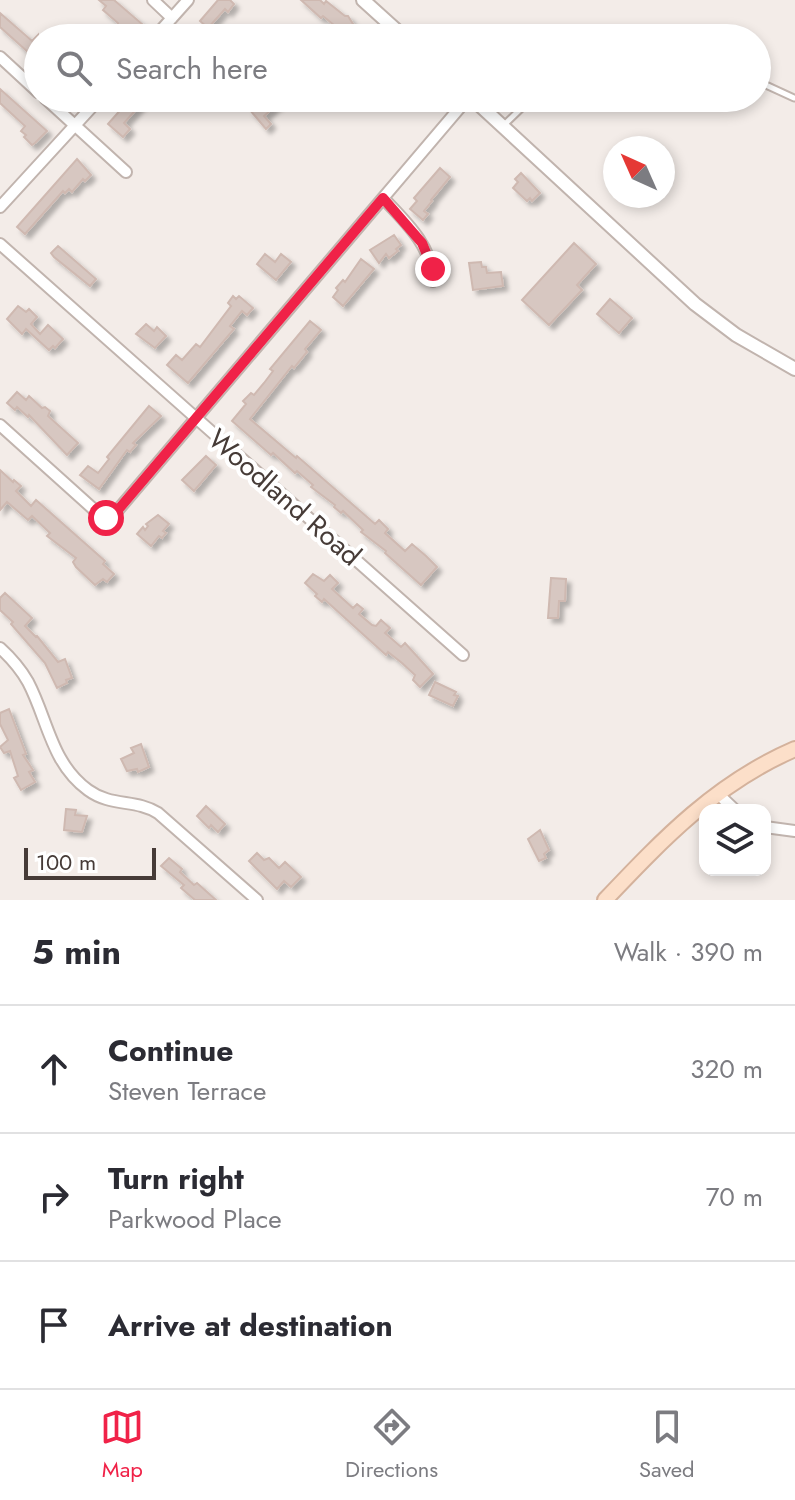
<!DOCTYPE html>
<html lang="en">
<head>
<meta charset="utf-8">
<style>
	:root { --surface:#fff; --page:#f7f7f7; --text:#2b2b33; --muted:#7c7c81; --line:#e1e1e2; --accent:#f02248 }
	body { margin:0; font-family:Jost,sans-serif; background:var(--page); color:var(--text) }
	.controls { position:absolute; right:24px; bottom:24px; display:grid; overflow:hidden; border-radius:16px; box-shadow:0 4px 12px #0003 }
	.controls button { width:72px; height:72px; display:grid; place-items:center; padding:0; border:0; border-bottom:2px solid var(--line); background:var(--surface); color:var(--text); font:40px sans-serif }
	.compass { position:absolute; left:603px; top:136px; width:72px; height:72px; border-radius:50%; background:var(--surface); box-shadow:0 4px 12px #0003; rotate:315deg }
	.scale { position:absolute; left:24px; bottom:20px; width:132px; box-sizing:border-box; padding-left:8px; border:4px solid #463b37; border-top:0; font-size:22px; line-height:28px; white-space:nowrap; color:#463b37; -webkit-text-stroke:6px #fff; paint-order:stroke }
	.stop { position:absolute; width:24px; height:24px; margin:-18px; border:6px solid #f02248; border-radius:50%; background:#fff }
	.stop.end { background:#f02248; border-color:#fff; box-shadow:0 2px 8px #0008 }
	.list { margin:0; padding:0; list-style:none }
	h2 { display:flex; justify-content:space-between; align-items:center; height:104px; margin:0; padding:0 32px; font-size:34px }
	h2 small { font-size:26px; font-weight:400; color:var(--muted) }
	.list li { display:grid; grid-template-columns:52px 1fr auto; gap:24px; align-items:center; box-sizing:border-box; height:128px; padding:0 32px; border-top:2px solid var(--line) }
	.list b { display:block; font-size:30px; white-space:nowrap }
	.list p { margin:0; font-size:26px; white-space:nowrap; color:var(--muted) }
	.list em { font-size:26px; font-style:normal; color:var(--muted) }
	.icon { flex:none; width:44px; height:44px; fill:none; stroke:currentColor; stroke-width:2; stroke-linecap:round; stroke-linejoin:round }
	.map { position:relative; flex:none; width:795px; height:900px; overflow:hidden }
	.search { position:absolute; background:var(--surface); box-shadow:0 4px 12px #0003; left:24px; right:24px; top:24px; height:88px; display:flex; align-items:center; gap:20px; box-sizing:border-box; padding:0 28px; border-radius:44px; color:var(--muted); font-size:30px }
	.sheet { height:488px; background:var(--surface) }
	nav { display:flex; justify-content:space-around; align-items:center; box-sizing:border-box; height:112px; border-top:2px solid var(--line); background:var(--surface); font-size:22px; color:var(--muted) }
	nav a { display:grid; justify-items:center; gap:4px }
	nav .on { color:var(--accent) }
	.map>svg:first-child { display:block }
</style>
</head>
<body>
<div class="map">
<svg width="795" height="900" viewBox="0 0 795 900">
	<defs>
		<filter id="shadow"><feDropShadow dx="4.5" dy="4.5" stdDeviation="2" flood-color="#0004"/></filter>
	</defs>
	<rect width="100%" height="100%" fill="#f3ece8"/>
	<!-- building -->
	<path fill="#d7c7c1" stroke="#cfb9b1" stroke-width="2" filter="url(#shadow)" d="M99 0H114L142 24 134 33 130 29 122 33 117 28 118 23 103 10 106 6Z
		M218 0H230L234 4 228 12 225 9 208 28 200 21Z
		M301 0H320L324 4 326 1 345 16H348L353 24 348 30 344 26 340 30 323 16 321 18Z
		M0 13 32 41 38 35V61L0 27Z
		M0 89 47 131 35 143 32 145 24 137 26 135 21 131 25 126 0 103Z
		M131 98H137L142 103 124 123 130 129 123 137 108 124Z
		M264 98H274L279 103 264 116 271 124 266 129 250 110Z
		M77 159 91 175 85 181 83 179 72 192 69 189 65 193 63 191 25 234 17 227Z
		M440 168 450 177 431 200 432 201 424 211 428 214 423 220 410 209 417 201 414 198Z
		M521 173 540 193 532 201 530 198 527 201 513 188 518 182 515 179Z
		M394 235 401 245 396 249 398 251 389 258 386 254 379 263 370 250Z
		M574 243 596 264 577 285 582 290 549 325 522 300Z
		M58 246 96 279 90 286 54 257 51 253Z
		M265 254 275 262 281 254 291 262 276 280 257 264Z
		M361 259 374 269 343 306 333 297 338 290 336 288 343 280 345 282Z
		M481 262 482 267H486L487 273 501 272 503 286 473 290 469 263Z
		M233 296 236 299 239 296 253 308 247 315 242 311 230 326 234 329 188 383 167 365 176 355 182 360 196 344 200 347 231 306 228 303Z
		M610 299 632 318 619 333 597 314Z
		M18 306 26 312 29 309 37 317 31 324 40 334 48 325 63 339 55 348 53 346 49 350 26 329 22 334 7 319Z
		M310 321 321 330 305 349 307 352 294 368 292 366 250 419 296 458 297 456 375 524 379 520 388 529 385 533 405 551 412 544 426 556 437 567 421 585 385 553 386 551 361 532 363 530 343 511 341 513 334 507 335 505 311 487 313 485 297 471 295 473 273 453 271 455 232 421 246 404 243 401 251 393 254 395 264 383 273 371 270 369Z
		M146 324 154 331 157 327 166 336 155 348 136 334Z
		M17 392 26 400 29 396 42 408 45 407 50 411 48 416 78 443 67 455 29 415 28 417 17 407 15 410 7 403Z
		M149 406 161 416 133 443 136 445 130 452 127 450 99 489 80 475 88 466 98 473 109 459 107 457Z
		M206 456 216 465 194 491 182 480Z
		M0 470 13 482 14 480 21 486 16 491 31 506 36 500 105 561 103 564 114 574 107 582 103 579 95 585 76 567 73 562 76 558 47 536 50 533 32 516 28 520 7 502 0 510Z
		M158 515 169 524 163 531 166 533 162 538 159 536 151 546 137 534 143 527 145 530 148 526 146 524Z
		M313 574 324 581 330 575 338 583 332 589 353 608 357 604 363 609 359 614 372 625 376 626 381 620 390 628 385 633 401 647 405 643 433 674 420 687 413 680 415 675 402 663 388 652 386 655 324 599 322 602 315 596 317 594 305 583Z
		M551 578 566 579 565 601H559L558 618H548Z
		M5 593 32 618 25 626 36 637 37 636 58 662 65 659 72 678 66 680 67 683 57 688 45 663 11 624 13 622 0 610V598Z
		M435 682 456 692 454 695 458 696 453 706 429 695Z
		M9 709 26 754 23 755 33 770 29 772 35 782 21 790 14 778 18 776 10 751 4 753 0 747 8 740 0 724V713Z
		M141 744 149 767 138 772 137 769 127 771 121 759 134 753 131 748Z
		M206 806 225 824 218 832 211 825 209 828 197 816Z
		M66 809 76 810 75 815 87 816 82 832 64 830Z
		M540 830 549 850 544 854 546 858 539 861 528 839Z
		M257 853 264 860 269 858 279 868 285 862 301 877 291 887 284 881 277 889 249 861Z
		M169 858 182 869 180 872 194 885 197 883 216 900H195L181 888 184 885 161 866Z"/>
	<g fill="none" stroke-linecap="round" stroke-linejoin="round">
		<!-- service casing -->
		<g stroke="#c1b4ae" stroke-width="9">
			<path id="service" d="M757 81 794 98
				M504 125 532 98"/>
		</g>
		<!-- minor casing -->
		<g stroke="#c1b4ae" stroke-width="14">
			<path id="minor" d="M153 0 172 18
				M154 38 188 0
				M0 57 38 92
				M45 98 126 172
				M383 198C405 221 433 247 433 281
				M0 207 100 98
				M0 244 463 655
				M0 425 100 515 106 518 112 517 468 98
				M0 648C11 658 20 668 28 682 48 720 51 763 88 790 111 807 136 799 158 813L257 900
				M717 793 735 810
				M765 827 795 831"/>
		</g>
		<!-- tertiary casing -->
		<g stroke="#c1b4ae" stroke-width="16">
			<path id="tertiary" d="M363 0 405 38
				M472 98 695 304 736 335 795 369"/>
		</g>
		<!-- secondary casing -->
		<g stroke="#d4b29c" stroke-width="18">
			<path id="secondary" d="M605 900C663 839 716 783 795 749"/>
		</g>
		<!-- service -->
		<use href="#service" stroke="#fff" stroke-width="5"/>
		<!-- minor -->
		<use href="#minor" stroke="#fff" stroke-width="10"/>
		<!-- tertiary -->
		<use href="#tertiary" stroke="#fff" stroke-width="12"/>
		<!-- secondary -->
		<use href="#secondary" stroke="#fcdfc9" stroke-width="14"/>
	</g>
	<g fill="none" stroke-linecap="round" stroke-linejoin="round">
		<!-- route -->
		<path stroke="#f02248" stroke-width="10" d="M106 518 112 517 383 198 422 243 433 269"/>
	</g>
	<g text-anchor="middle" stroke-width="8" stroke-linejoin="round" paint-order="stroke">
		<!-- street labels -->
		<g font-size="28" fill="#463b37" stroke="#fff">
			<text transform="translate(285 497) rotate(41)" y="10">Woodland Road</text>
		</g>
	</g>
</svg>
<div class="controls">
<button><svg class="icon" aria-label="layers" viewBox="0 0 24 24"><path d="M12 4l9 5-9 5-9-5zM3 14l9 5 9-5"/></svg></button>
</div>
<svg class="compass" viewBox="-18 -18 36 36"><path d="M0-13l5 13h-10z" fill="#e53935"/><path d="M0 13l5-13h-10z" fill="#7c7c81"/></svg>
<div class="scale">100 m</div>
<div class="stop" style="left:106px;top:518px"></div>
<div class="stop end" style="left:433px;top:269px"></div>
<div class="search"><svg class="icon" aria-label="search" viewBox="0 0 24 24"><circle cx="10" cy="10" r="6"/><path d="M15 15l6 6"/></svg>Search here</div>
</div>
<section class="sheet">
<h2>5 min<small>Walk · 390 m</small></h2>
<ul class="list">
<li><svg class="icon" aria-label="ahead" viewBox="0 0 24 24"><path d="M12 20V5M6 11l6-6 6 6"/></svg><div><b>Continue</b><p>Steven Terrace</p></div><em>320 m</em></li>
<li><svg class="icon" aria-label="right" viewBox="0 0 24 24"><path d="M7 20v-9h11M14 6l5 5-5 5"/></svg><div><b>Turn right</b><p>Parkwood Place</p></div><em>70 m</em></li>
<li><svg class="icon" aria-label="arrive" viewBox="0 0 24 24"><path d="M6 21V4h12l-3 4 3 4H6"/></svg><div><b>Arrive at destination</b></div></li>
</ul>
</section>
<nav>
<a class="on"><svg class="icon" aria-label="map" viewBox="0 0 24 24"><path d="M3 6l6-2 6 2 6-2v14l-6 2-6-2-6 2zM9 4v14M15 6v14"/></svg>Map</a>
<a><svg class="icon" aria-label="directions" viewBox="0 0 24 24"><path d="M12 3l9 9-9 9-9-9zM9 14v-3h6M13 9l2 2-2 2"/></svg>Directions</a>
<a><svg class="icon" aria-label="saved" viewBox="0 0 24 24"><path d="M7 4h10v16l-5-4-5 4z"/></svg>Saved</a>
</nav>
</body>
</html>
